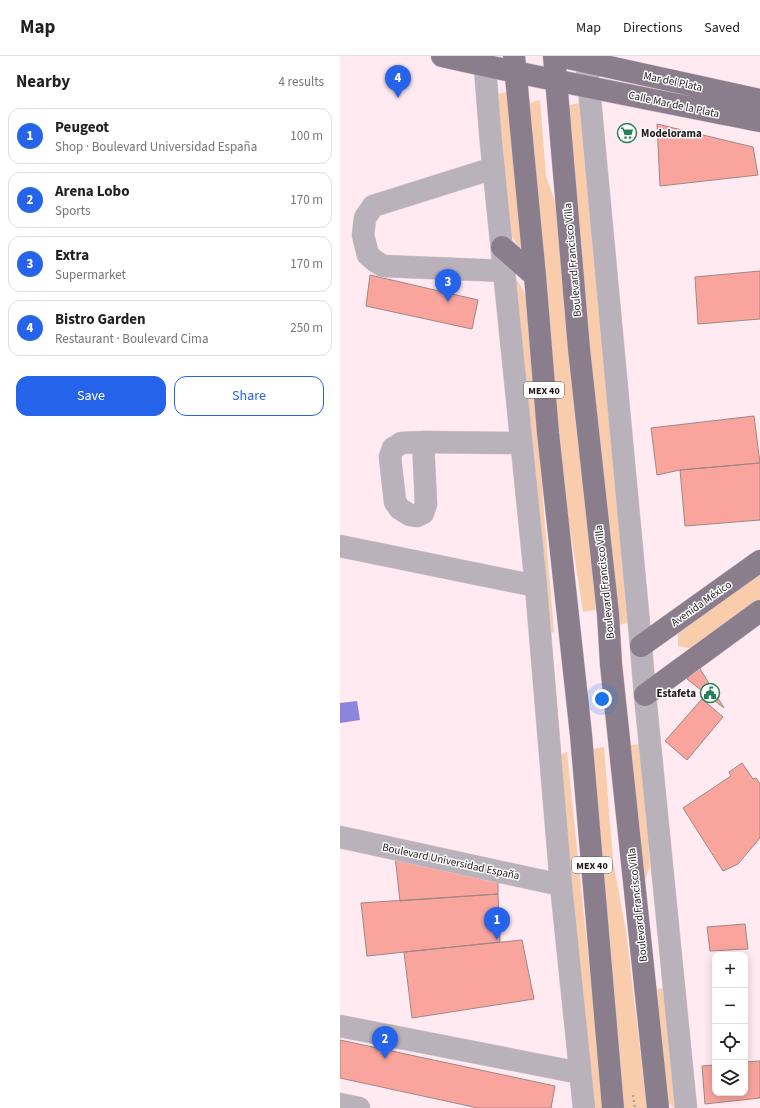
<!DOCTYPE html>
<html lang="en">
<head>
<meta charset="utf-8">
<style>
	:root { --surface:#fff; --page:#f6f6f6; --text:#222; --muted:#767676; --line:#e0e0e0; --accent:#2563eb }
	body { margin:0; font-family:"Source Sans 3",sans-serif; background:var(--page); color:var(--text) }
	.controls { position:absolute; right:12px; bottom:12px; display:grid; overflow:hidden; border-radius:8px; box-shadow:0 2px 10px #0003 }
	.controls button { width:36px; height:36px; display:grid; place-items:center; padding:0; border:0; border-bottom:1px solid var(--line); background:var(--surface); color:var(--text); font:20px sans-serif }
	.you { position:absolute; left:262px; top:643px; width:14px; height:14px; margin:-10px; border:3px solid #fff; border-radius:50%; background:#1a73e8; box-shadow:0 0 0 6px #1a73e833 }
	.badge { display:grid; place-items:center; width:26px; height:26px; border-radius:50%; background:var(--accent); color:#fff; font-size:13px; font-weight:700 }
	.pin { position:absolute; translate:-50% -33px; filter:drop-shadow(0 1px 2px #0008) }
	.pin::after { content:''; position:absolute; top:21px; width:14px; height:12px; background:inherit; clip-path:polygon(0 0,100% 0,50% 100%) }
	.list { margin:0; padding:0; list-style:none }
	h2 { display:flex; justify-content:space-between; align-items:center; height:52px; margin:0; padding:0 16px; font-size:17px }
	h2 small { font-size:13px; font-weight:400; color:var(--muted) }
	.list li { display:grid; grid-template-columns:26px 1fr auto; gap:12px; align-items:center; box-sizing:border-box; height:56px; margin:0 8px 8px; padding:0 8px; border:1px solid var(--line); border-radius:12px }
	.list b { display:block; font-size:15px; white-space:nowrap }
	.list p { margin:0; font-size:13px; white-space:nowrap; color:var(--muted) }
	.list em { font-size:13px; font-style:normal; color:var(--muted) }
	.actions { display:flex; gap:8px; padding:12px 16px }
	.actions a { flex:1; padding:9px 0; border:1px solid var(--accent); border-radius:12px; text-align:center; font-size:14px; color:var(--accent) }
	.actions .main { background:var(--accent); color:#fff }
	.icon { flex:none; width:22px; height:22px; fill:none; stroke:currentColor; stroke-width:2; stroke-linecap:round; stroke-linejoin:round }
	.map { position:relative; flex:none; width:420px; height:1052px; overflow:hidden }
	header { display:flex; align-items:center; gap:24px; box-sizing:border-box; height:56px; padding:0 20px; background:var(--surface); border-bottom:1px solid var(--line) }
	header strong { font-size:19px }
	nav { display:flex; gap:22px; margin-inline-start:auto; font-size:14px }
	main { display:flex }
	aside { flex:1; background:var(--surface) }
	.map>svg:first-child { display:block }
</style>
</head>
<body>
<header>
<strong>Map</strong>
<nav><a>Map</a><a>Directions</a><a>Saved</a></nav>
</header>
<main>
<aside>
<h2>Nearby<small>4 results</small></h2>
<ul class="list">
<li><span class="badge">1</span><div><b>Peugeot</b><p>Shop · Boulevard Universidad España</p></div><em>100 m</em></li>
<li><span class="badge">2</span><div><b>Arena Lobo</b><p>Sports</p></div><em>170 m</em></li>
<li><span class="badge">3</span><div><b>Extra</b><p>Supermarket</p></div><em>170 m</em></li>
<li><span class="badge">4</span><div><b>Bistro Garden</b><p>Restaurant · Boulevard Cima</p></div><em>250 m</em></li>
</ul>
<div class="actions"><a class="main">Save</a><a>Share</a></div>
</aside>
<div class="map">
<svg width="420" height="1052" viewBox="0 0 420 1052">
	<rect width="100%" height="100%" fill="#ffeaf2"/>
	<!-- green -->
	<path fill="#f9cdac" d="M166 36 183 199 169 175 154 39Z
		M200 44 206 120 216 149 259 553 243 556 222 420 190 47Z
		M239 47 289 566 277 570 226 50Z
		M170 211 186 240 214 576 206 579Z
		M420 515V545L354 593 338 590V573Z
		M301 688 310 811 301 834 289 689Z
		M264 691 273 805 286 875 307 1052H280L247 694Z
		M227 696 264 1052H252L213 702Z
		M325 932 337 1052H334L327 1045 317 933Z"/>
	<!-- water -->
	<path fill="#8c85db" d="M17 645 20 664 0 667V647Z"/>
	<!-- building -->
	<path fill="#f9a59d" stroke="#a08784" d="M317 68 413 91 418 119 320 130Z
		M420 215V263L358 268 355 221Z
		M30 219 138 244 132 273 26 250Z
		M414 360 420 407 340 414 317 419 311 372Z
		M420 407V464L345 470 340 414Z
		M359 611 384 652 347 623Z
		M362 643 383 661 347 704 325 685Z
		M402 707 413 723 416 722 420 728V782L398 808 383 815 343 752 391 720 389 716Z
		M55 799 158 819V838L60 845Z
		M158 838 160 886 27 900 21 847Z
		M405 868 408 893 370 895 367 871Z
		M182 884 194 943 72 962 64 896Z
		M0 984 215 1030 211 1052H138L0 1022Z
		M420 1005V1042L365 1048 362 1010 375 1009V1037H405V1006Z"/>
	<g fill="none" stroke-linecap="round" stroke-linejoin="round">
		<!-- minor casing -->
		<g stroke="#dbc8d0" stroke-width="23">
			<path id="minor" d="M144 0 151 87 196 530 221 829 244 1052
				M246 0 301 590 305 639 346 1052
				M154 112 33 150 25 162 23 179 28 199 35 205 43 210 165 215
				M83 386 86 448 83 457 77 460 70 459 60 453 55 446 50 401 53 392 57 390 61 387 83 386 181 387
				M0 490 196 530
				M0 781 221 829
				M0 970 240 1017
				M0 1048 19 1052"/>
		</g>
		<!-- major casing -->
		<g stroke="#dbc8d0" stroke-width="23">
			<path id="major" d="M102 0C208 24 314 44 420 65
				M174 0 195 220 208 377 241 679 273 1052
				M214 0 239 293 268 558 271 608 318 1052
				M219 0 420 44
				M162 191 195 220
				M301 590 420 505
				M305 639 420 555"/>
		</g>
		<!-- path -->
		<path stroke="#b0a0a6" stroke-width="2.5" stroke-dasharray="2 3" stroke-linecap="butt" d="M293 1039 295 1052"/>
		<!-- minor -->
		<use href="#minor" stroke="#b9b2ba" stroke-width="22"/>
		<!-- major -->
		<use href="#major" stroke="#8a7e8d" stroke-width="22"/>
	</g>
	<!-- icons -->
	<defs>
		<g id="supermarket-ring" transform="scale(1)"><circle r="9.5" fill="#fefefe" stroke="#278156" stroke-width="1.5"/><path d="M-6-5.5h2.5l.6 2H6L4.5 2H-2.5L-4.4-4H-6ZM-1.5 3.2a1.3 1.3 0 1 0 .1 0ZM3 3.2a1.3 1.3 0 1 0 .1 0Z" fill="#278156"/></g>
		<g id="civic-ring" transform="scale(1)"><circle r="9.5" fill="#fefefe" stroke="#278156" stroke-width="1.5"/><path d="M-.6-6.5H3V-4.5H.6V-3L4-1V1h2V6H-6V1h2V-1L-.6-3ZM-1.2 2.5V6h2.4V2.5Z" fill="#278156"/></g>
	</defs>
	<g fill-rule="evenodd">
		<use href="#supermarket-ring" x="287" y="77"/>
		<use href="#civic-ring" x="370" y="637"/>
	</g>
	<g text-anchor="middle" stroke-width="3" stroke-linejoin="round" paint-order="stroke">
		<!-- shield labels -->
		<g fill="#fefefe" stroke="#635c5f" stroke-width="1">
			<rect x="184" y="326" width="40" height="16" rx="3"/>
			<rect x="232" y="801" width="40" height="16" rx="3"/>
		</g>
		<g font-size="10" font-weight="bold" fill="#20171b">
			<text x="204" y="338">MEX 40</text>
			<text x="252" y="813">MEX 40</text>
		</g>
		<!-- street labels -->
		<g font-size="11" fill="#20171b" stroke="#fefefe">
			<text transform="translate(333 25) rotate(12)" y="4">Mar del Plata</text>
			<text transform="translate(334 48) rotate(12)" y="4">Calle Mar de la Plata</text>
			<text transform="translate(232 204) rotate(-95)" y="4">Boulevard Francisco Villa</text>
			<text transform="translate(264 526) rotate(-96)" y="4">Boulevard Francisco Villa</text>
			<text transform="translate(361 547) rotate(-35)" y="4">Avenida México</text>
			<text transform="translate(111 805) rotate(12)" y="4">Boulevard Universidad España</text>
			<text transform="translate(297 849) rotate(-96)" y="4">Boulevard Francisco Villa</text>
		</g>
		<!-- poi labels -->
		<g font-size="11" font-weight="bold" fill="#20171b" stroke="#fefefe" text-anchor="start">
			<text x="301" y="81">Modelorama</text>
			<text x="356" y="641" text-anchor="end">Estafeta</text>
		</g>
	</g>
</svg>
<div class="controls">
<button>+</button>
<button>−</button>
<button><svg class="icon" aria-label="locate" viewBox="0 0 24 24"><circle cx="12" cy="12" r="6"/><path d="M12 2v4M12 18v4M2 12h4M18 12h4"/></svg></button>
<button><svg class="icon" aria-label="layers" viewBox="0 0 24 24"><path d="M12 4l9 5-9 5-9-5zM3 14l9 5 9-5"/></svg></button>
</div>
<div class="you"></div>
<div class="pin badge" style="left:157px;top:884px">1</div>
<div class="pin badge" style="left:45px;top:1003px">2</div>
<div class="pin badge" style="left:108px;top:246px">3</div>
<div class="pin badge" style="left:58px;top:42px">4</div>
</div>
</main>
</body>
</html>
